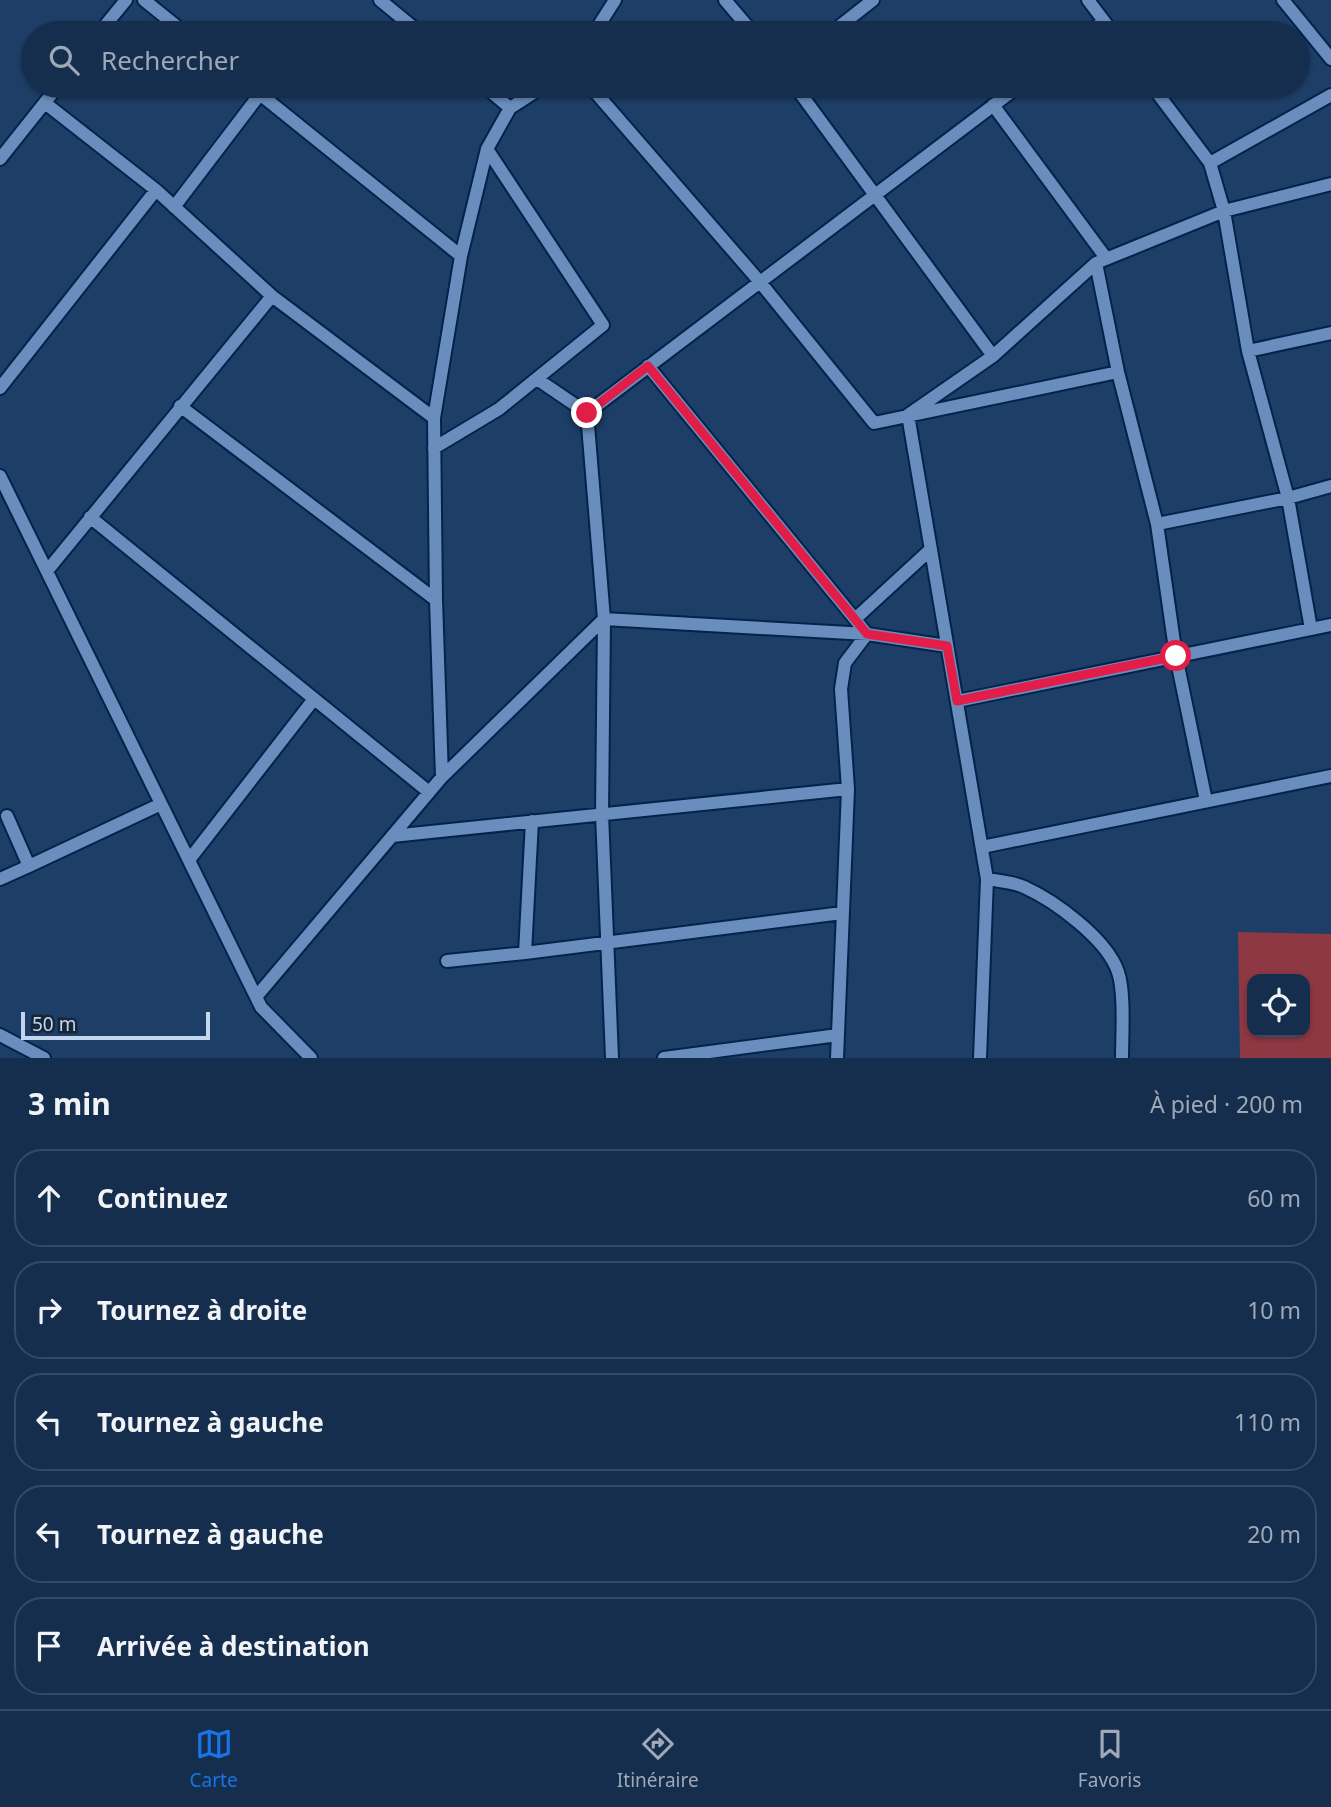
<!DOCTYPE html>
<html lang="fr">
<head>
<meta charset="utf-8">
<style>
	:root { --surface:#162e4d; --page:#233a57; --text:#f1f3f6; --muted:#9ea8b6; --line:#354a65; --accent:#1a73e8 }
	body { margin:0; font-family:"Noto Sans",sans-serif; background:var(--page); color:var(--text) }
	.controls { position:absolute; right:21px; bottom:21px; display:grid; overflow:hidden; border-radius:14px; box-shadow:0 2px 5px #0004 }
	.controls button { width:63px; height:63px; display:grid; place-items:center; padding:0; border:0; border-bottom:2px solid var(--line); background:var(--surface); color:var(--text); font:35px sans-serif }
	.scale { position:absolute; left:21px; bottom:18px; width:189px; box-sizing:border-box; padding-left:7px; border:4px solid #c3d6f0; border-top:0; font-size:19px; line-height:24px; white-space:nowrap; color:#c3d6f0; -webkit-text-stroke:5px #162538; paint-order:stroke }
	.stop { position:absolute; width:21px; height:21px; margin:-16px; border:5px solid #e11d48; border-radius:50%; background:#fff }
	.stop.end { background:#e11d48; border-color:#fff; box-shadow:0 2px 7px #0008 }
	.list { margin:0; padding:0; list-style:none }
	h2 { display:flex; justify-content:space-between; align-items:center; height:91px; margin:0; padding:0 28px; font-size:30px }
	h2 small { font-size:23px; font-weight:400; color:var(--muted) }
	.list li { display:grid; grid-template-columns:46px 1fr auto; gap:21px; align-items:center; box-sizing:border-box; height:98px; margin:0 14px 14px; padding:0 14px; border:2px solid var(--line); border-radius:28px }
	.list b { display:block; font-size:26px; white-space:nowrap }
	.list em { font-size:23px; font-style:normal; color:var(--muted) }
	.icon { flex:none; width:38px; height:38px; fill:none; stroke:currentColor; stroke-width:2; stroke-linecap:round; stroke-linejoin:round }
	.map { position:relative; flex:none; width:1331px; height:1058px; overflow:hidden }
	.search { position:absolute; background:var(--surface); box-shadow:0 2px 5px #0004; left:21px; right:21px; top:21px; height:77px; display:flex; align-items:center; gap:18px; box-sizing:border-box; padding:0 24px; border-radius:38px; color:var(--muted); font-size:26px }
	.sheet { height:651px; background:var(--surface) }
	nav { display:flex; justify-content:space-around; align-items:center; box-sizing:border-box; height:98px; border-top:2px solid var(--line); background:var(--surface); font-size:19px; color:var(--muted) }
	nav a { display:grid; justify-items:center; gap:4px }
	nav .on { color:var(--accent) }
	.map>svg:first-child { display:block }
</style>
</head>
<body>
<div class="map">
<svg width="1331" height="1058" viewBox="0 0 1331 1058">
	<rect width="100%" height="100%" fill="#1d3e67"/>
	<!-- green -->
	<path fill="#8d3843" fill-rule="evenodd" d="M1238 932 1331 934V1058H1240ZM1252 979H1305V1032H1252Z"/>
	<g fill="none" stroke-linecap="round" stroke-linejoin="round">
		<!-- minor casing -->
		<g stroke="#02234a" stroke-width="16">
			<path id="minor" d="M144 0 185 33
				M380 0 420 33
				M725 0 753 33
				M1088 0 1113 33
				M1283 0 1331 59
				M99 33 126 0
				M594 33 615 0
				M831 33 873 0
				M1088 33 1104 21
				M250 86 461 256
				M484 86 510 108
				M590 86 760 282 874 423 1118 372
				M795 86 993 356
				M1152 86 1210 163 1224 211 1248 351 1288 498 1311 629
				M45 103 156 190 272 296 434 418
				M993 105 1106 258
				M0 159 58 86
				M1210 163 1331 95
				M174 207 260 94
				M1096 263 1118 372 1157 524 1176 656 1206 801
				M1248 351 1331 333
				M648 366 867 634 845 663 841 689 848 789 837 1058
				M537 379 587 413
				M0 388 156 190
				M180 406 436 600
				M587 413 604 619 602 814 612 1058
				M587 413 1019 86
				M434 448 499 409 603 325 487 149
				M0 476 261 1007 311 1058
				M90 517 429 792
				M1157 524 1288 498 1331 486
				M47 571 272 296
				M855 619 931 549
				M957 701 1331 625
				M442 777 436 600 434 418 461 256 487 149 510 108 544 86
				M392 836 848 789
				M982 847 1331 776
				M189 860 314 699
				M29 866 161 804
				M0 879 29 866 7 816
				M987 879C999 881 1013 882 1024 887 1055 901 1107 939 1118 972 1125 992 1122 1036 1122 1058
				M525 953 532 821
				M447 961 525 953 842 913
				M256 997 442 777 604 619 867 634 947 646
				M0 1035 44 1058
				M664 1058 838 1035
				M980 1058 987 879 908 415 993 356 1096 263 1224 211 1331 184"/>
		</g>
		<!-- minor -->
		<use href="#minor" stroke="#698dbc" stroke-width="12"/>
	</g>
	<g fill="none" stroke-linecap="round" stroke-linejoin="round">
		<!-- route -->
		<path stroke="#e11d48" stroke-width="9" d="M587 413 648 366 867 634 947 646 957 701 1176 656"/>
	</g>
</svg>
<div class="controls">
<button><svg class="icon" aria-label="locate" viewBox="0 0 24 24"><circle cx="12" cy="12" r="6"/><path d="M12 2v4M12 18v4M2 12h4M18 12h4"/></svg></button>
</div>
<div class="scale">50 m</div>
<div class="stop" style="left:1176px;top:656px"></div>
<div class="stop end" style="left:587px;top:413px"></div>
<div class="search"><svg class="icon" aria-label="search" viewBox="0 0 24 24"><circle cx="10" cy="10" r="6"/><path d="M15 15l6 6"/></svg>Rechercher</div>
</div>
<section class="sheet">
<h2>3 min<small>À pied · 200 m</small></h2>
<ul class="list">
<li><svg class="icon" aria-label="ahead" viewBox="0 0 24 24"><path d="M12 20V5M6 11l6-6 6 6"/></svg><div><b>Continuez</b></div><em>60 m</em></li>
<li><svg class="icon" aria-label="right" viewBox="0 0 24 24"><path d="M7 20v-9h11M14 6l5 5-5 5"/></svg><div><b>Tournez à droite</b></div><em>10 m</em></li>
<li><svg class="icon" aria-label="left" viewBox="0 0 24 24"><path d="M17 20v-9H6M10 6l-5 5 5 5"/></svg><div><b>Tournez à gauche</b></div><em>110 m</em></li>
<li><svg class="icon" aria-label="left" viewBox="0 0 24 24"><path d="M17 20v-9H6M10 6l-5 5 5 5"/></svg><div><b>Tournez à gauche</b></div><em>20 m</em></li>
<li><svg class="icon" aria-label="arrive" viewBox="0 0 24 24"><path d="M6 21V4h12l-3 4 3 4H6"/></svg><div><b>Arrivée à destination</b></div></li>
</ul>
</section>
<nav>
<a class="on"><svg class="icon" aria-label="map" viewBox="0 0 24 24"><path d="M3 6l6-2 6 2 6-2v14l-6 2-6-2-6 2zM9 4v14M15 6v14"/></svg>Carte</a>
<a><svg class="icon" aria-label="directions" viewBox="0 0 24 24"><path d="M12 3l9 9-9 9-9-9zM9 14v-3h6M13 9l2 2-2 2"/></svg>Itinéraire</a>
<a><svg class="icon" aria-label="saved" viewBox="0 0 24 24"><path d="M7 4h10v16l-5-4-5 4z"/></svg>Favoris</a>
</nav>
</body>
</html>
